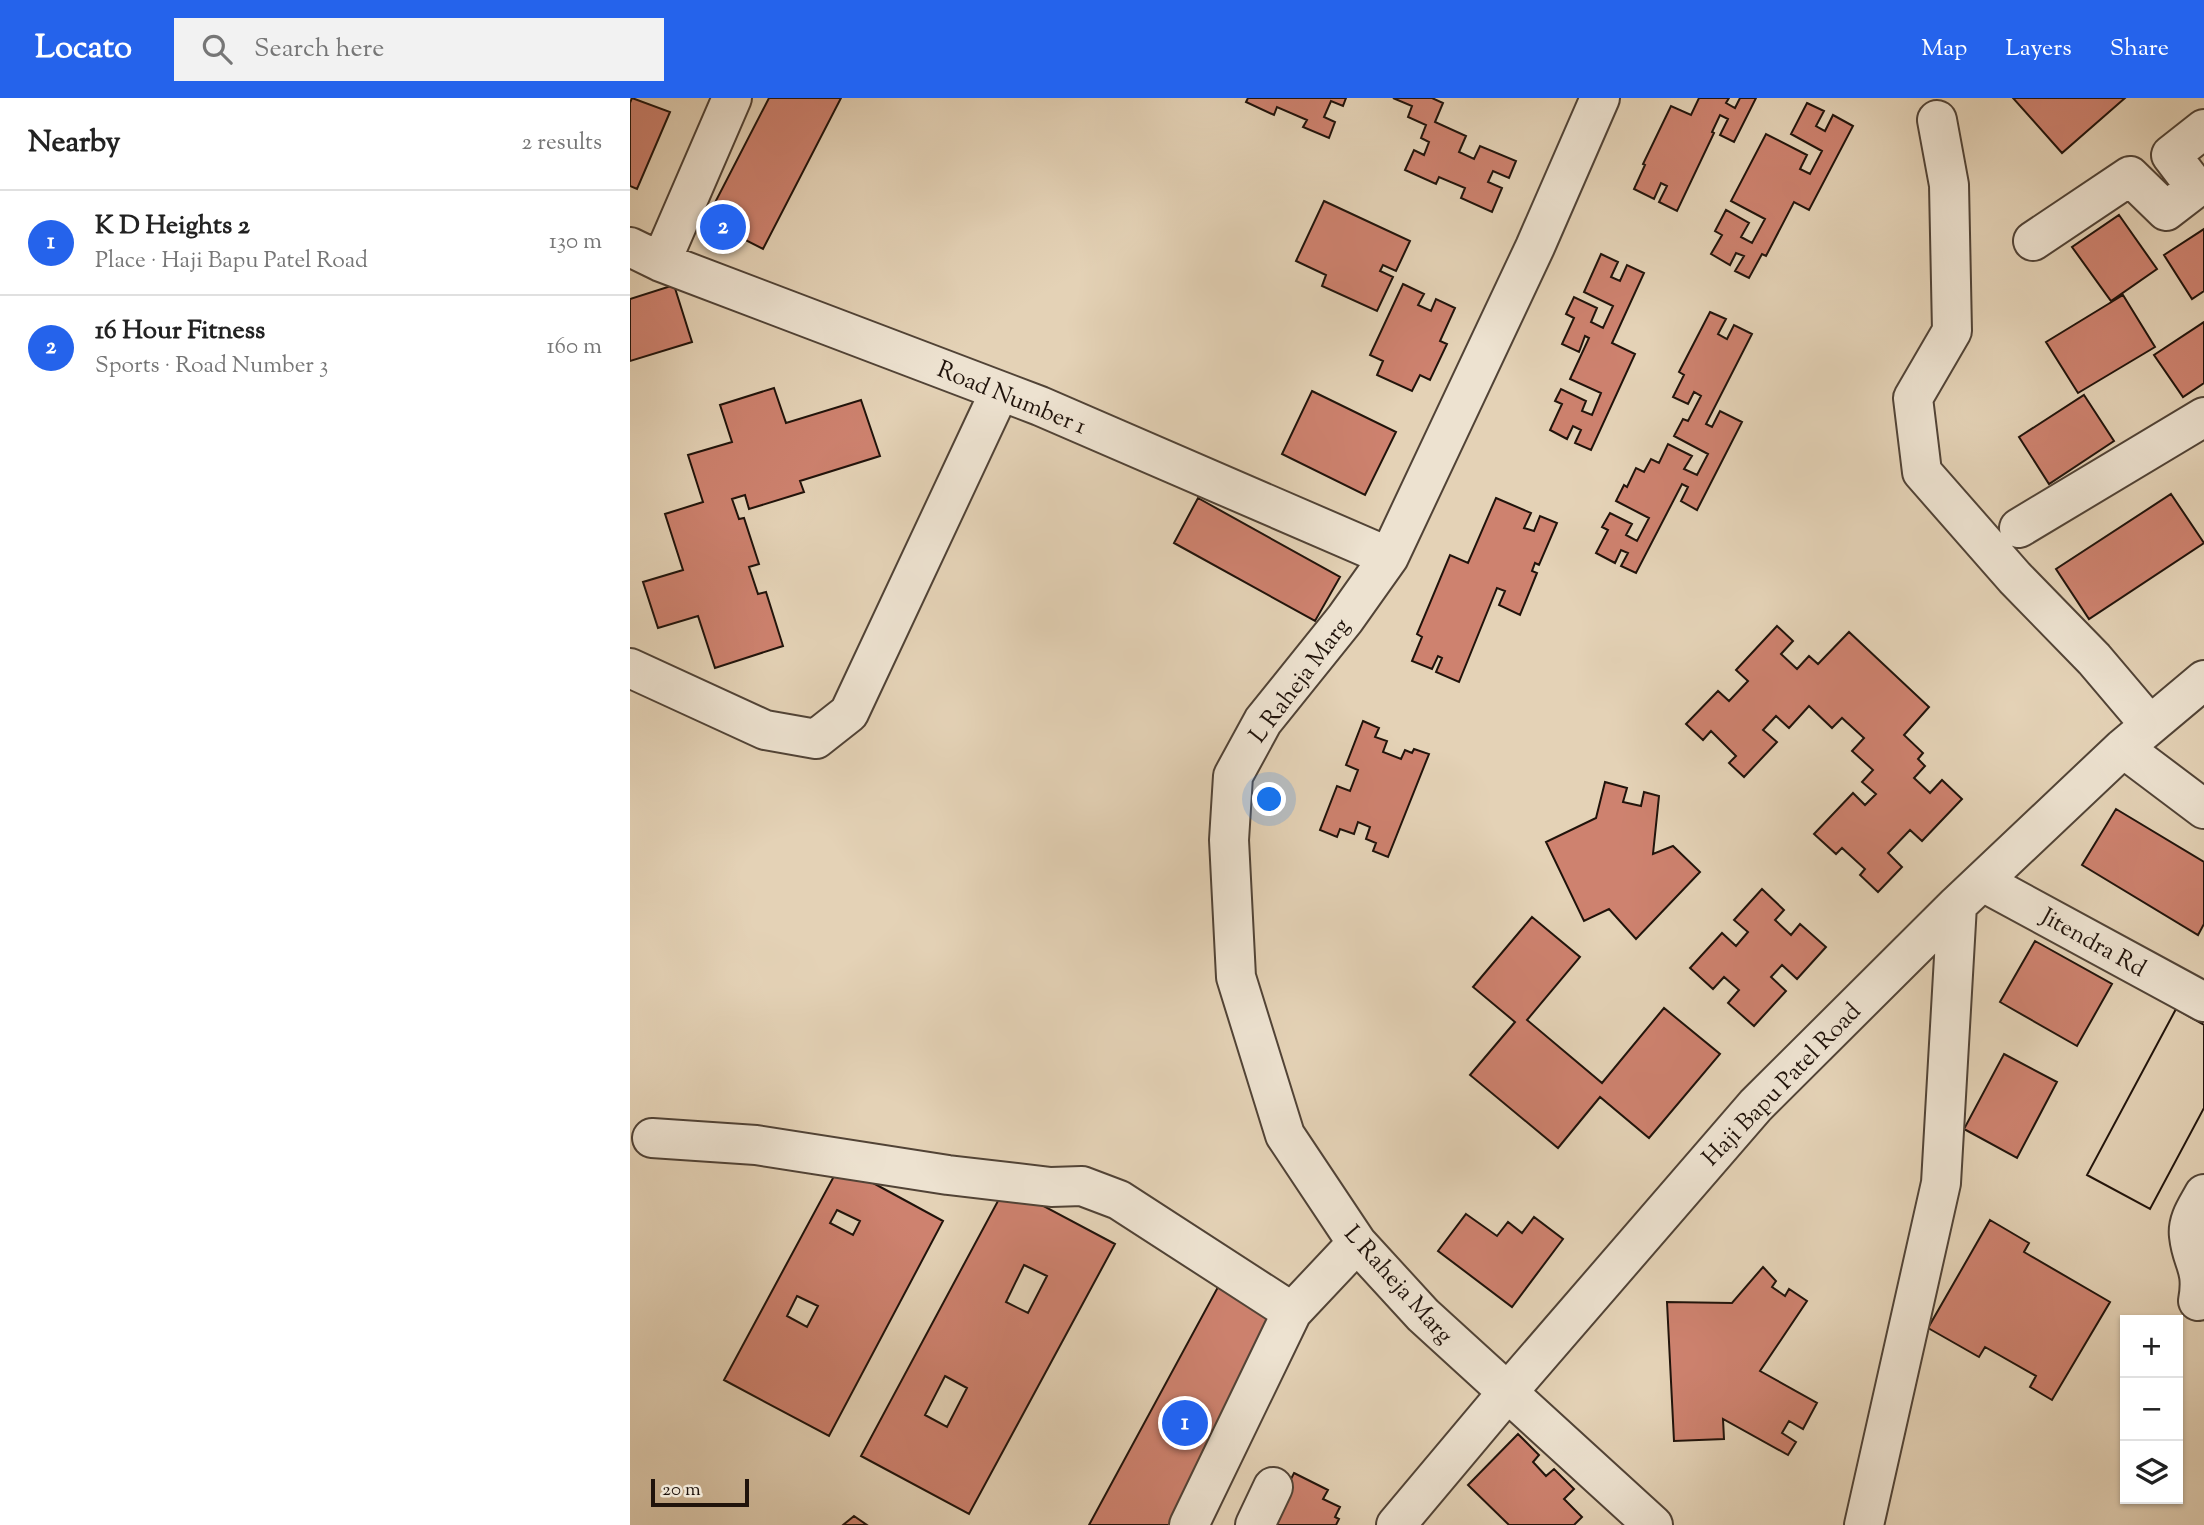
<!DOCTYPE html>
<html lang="en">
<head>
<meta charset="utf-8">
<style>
	:root { --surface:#fff; --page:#f2f2f2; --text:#222; --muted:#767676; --line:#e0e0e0; --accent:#2563eb }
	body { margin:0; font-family:"Sorts Mill Goudy",serif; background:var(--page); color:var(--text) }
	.controls { position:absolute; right:21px; bottom:21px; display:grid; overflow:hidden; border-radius:0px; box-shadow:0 2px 5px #0004 }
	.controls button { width:63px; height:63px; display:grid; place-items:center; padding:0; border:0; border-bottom:2px solid var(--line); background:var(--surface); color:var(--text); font:35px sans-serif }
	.scale { position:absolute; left:21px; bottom:18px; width:98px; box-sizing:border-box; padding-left:7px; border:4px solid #20130b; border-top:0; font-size:19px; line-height:24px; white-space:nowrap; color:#20130b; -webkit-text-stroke:5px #ede2d0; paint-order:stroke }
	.you { position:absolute; left:640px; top:702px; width:24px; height:24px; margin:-18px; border:5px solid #fff; border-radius:50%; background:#1a73e8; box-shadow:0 0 0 10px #1a73e833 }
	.badge { display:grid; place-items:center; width:46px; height:46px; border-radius:50%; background:var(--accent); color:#fff; font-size:23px; font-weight:700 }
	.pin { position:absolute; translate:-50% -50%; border:4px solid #fff; box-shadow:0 2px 7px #0006 }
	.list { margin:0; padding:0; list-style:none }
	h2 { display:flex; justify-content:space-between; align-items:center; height:91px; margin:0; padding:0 28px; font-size:30px }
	h2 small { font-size:23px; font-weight:400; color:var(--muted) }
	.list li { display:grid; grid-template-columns:46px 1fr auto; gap:21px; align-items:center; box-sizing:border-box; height:105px; padding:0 28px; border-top:2px solid var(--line) }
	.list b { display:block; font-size:26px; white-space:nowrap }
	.list p { margin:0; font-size:23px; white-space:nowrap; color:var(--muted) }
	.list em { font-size:23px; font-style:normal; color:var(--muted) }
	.icon { flex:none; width:38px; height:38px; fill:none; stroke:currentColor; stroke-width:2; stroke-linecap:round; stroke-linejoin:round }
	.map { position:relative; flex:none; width:1574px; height:1427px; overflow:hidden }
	header { display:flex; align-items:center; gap:42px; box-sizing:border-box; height:98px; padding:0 35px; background:var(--accent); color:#fff }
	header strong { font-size:33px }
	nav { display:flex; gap:38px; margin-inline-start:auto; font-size:24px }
	.search { width:490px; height:63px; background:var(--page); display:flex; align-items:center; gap:18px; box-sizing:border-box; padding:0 24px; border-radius:0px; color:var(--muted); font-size:26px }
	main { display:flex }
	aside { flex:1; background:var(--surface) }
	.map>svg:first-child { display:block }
</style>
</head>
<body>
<header>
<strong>Locato</strong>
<div class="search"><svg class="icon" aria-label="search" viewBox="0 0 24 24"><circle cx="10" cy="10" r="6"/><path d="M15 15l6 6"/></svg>Search here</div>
<nav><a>Map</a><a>Layers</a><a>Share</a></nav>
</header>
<main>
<aside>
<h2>Nearby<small>2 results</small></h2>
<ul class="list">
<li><span class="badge">1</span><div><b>K D Heights 2</b><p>Place · Haji Bapu Patel Road</p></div><em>130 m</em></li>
<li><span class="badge">2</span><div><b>16 Hour Fitness</b><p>Sports · Road Number 3</p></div><em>160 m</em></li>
</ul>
</aside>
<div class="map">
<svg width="1574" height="1427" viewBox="0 0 1574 1427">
	<rect width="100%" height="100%" fill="#e4d2b6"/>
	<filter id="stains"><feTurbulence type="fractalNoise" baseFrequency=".00286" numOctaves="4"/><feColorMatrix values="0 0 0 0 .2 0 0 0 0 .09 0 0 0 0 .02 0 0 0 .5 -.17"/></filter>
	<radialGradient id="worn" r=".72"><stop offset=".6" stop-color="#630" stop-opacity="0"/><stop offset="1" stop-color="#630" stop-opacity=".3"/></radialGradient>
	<!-- building -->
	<path fill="#ce826f" stroke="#20130b" stroke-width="2" fill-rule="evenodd" d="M2 0 40 14 7 91 0 88V5Z
		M139 0H211L133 151 76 122Z
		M618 0H716L713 8 701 3 694 19 705 24 699 40 673 29 677 22 647 9 644 17 616 4Z
		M763 0H802L813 5 805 24 836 38 829 54 844 61 850 48 886 63 879 80 863 73 858 84 872 90 862 114 831 100 835 90 809 79 806 86 775 72 784 52 794 57 799 44 791 40 796 27 778 19 782 8Z
		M1069 0H1099L1096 5 1105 10 1110 0H1126L1104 44 1090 37 1098 21 1090 17 1082 34 1084 35 1047 113 1029 104 1037 88 1031 85 1024 101 1004 91 1015 67 1013 66 1041 8 1061 17Z
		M1383 0H1495L1432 55Z
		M1177 5 1194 13 1186 28 1195 33 1203 17 1223 28 1179 112 1164 104 1136 158 1132 156 1119 180 1105 173 1114 158 1106 155 1100 167 1081 156 1092 137 1085 133 1096 112 1119 125 1111 139 1122 145 1135 121 1101 103 1136 36 1177 57 1170 71 1180 76 1192 53 1161 36Z
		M694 103 780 143 766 173 753 167 750 173 763 179 747 213 692 188 696 177 666 163Z
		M1489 117 1527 171 1481 203 1442 149Z
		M1574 131V193L1562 201 1534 157Z
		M971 156 988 164 981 179 990 183 997 167 1014 175 982 245 1005 256 961 352 945 345 951 332 943 328 937 341 920 332 932 306 925 303 931 291 956 303 952 313 962 317 971 295 940 281 959 240 955 238 949 254 932 246 944 220 936 216 944 199 967 210 961 224 973 230 983 208 954 194Z
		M773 186 794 196 788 207 801 213 806 201 825 210 810 243 817 246 800 282 790 277 782 293 747 277 753 263 740 257Z
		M44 187 62 244 0 263V201Z
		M1493 197 1525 249 1448 295 1416 244Z
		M1080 214 1096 221 1088 236 1097 241 1104 227 1122 236 1076 326 1082 329 1090 313 1112 324 1067 412 1051 403 1058 389 1052 386 1006 475 991 468 998 455 991 452 985 465 966 455 978 432 972 429 980 415 1002 426 996 437 1007 443 1019 420 986 403 994 387 997 389 1006 370 1014 374 1021 361 1029 365 1038 346 1062 358 1054 371 1067 377 1078 356 1044 338 1053 321 1058 323 1071 298 1064 294 1058 306 1043 299 1054 277 1049 274Z
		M1574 224V285L1553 299 1524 257Z
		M144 290 156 325 231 302 250 358 170 383 174 394 119 411 115 397 102 401 109 421 114 420 129 466 119 469 128 496 136 494 153 548 85 570 68 518 28 530 13 484 53 472 35 416 73 404 58 357 102 344 90 307Z
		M682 293 766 334 735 397 652 356Z
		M1454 297 1484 343 1419 386 1389 339Z
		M1541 396 1574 445 1459 521 1426 471Z
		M568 400 710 479 685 523 544 445Z
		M866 400 901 415 894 430 904 433 910 418 927 425 909 467 905 465 902 473 907 475 890 517 869 507 875 493 867 490 829 584 806 574 812 560 808 558 802 571 782 563 792 539 787 536 820 457 838 465Z
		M1147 528 1163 543 1151 556 1167 571 1179 558 1188 566 1219 534 1299 609 1274 637 1293 655 1288 661 1295 668 1284 680 1300 695 1312 682 1332 701 1292 743 1280 732 1258 755 1272 769 1248 794 1230 777 1235 771 1212 750 1206 756 1184 736 1223 695 1235 707 1246 696 1232 684 1243 672 1222 653 1234 640 1212 620 1202 630 1179 608 1159 630 1146 618 1133 632 1147 644 1114 679 1099 665 1106 658 1081 633 1073 642 1056 626 1088 593 1099 603 1118 583 1106 572Z
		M733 623 749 630 745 639 757 643 753 654 771 661 775 652 782 655 784 651 799 656 758 759 743 753 746 745 736 741 740 729 728 724 724 736 710 731 707 739 690 732 707 688 720 693 728 672 716 667Z
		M975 684 997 690 993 704 1011 708 1014 694 1029 698 1023 756 1043 748 1070 774 1006 841 979 811 954 823 916 744 966 720Z
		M1486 711 1574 764V826L1568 837 1452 767Z
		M1132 791 1154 812 1145 822 1161 837 1170 826 1196 849 1167 881 1152 867 1141 879 1156 893 1124 928 1098 905 1109 892 1094 879 1083 891 1060 870 1092 835 1106 848 1118 834 1104 822Z
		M902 819 950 859 897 922 972 985 1034 910 1090 956 1019 1040 970 999 928 1050 840 977 885 924 843 889Z
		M1405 843 1482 886 1447 948 1370 904Z
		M1546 911 1574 927V1010L1520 1111 1457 1077Z
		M1546 911 1574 927V1010L1520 1111 1457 1077Z
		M1374 956 1427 984 1387 1060 1334 1031Z
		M210 1067 313 1123 199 1338 94 1282ZM207 1112 230 1123 223 1137 200 1125ZM167 1198 188 1208 177 1229 157 1218Z
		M376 1088 485 1146 339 1416 231 1358ZM394 1167 417 1178 398 1215 376 1204ZM315 1278 337 1290 317 1329 295 1317Z
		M836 1116 867 1138 878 1124 892 1135 904 1119 933 1141 882 1209 808 1153Z
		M1360 1122 1399 1145 1394 1154 1480 1204 1422 1302 1400 1289 1406 1278 1355 1249 1349 1259 1298 1230Z
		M1133 1169 1146 1183 1142 1189 1155 1198 1159 1191 1177 1203 1130 1273 1187 1305 1173 1331 1159 1323 1152 1335 1166 1344 1158 1357 1093 1321 1094 1341 1044 1343 1037 1204 1102 1205Z
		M588 1189 652 1224 542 1427H459Z
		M888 1336 909 1357 903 1364 916 1378 924 1371 944 1391 934 1401 952 1419 944 1427H879L838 1387Z
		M664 1375 698 1392 693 1401 710 1409 705 1419 709 1421 706 1427H638Z
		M224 1418 237 1427H213Z"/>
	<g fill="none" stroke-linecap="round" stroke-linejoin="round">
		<!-- minor casing -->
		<g stroke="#514336" stroke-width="42">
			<path id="minor" d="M970 0 905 149 759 459 715 521 633 623 603 678 599 742 606 879 655 1037 727 1145 793 1217 1023 1427
				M1307 22 1319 87 1322 233 1283 300 1292 374 1385 480 1464 561 1520 627
				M1403 143 1500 78 1536 113 1566 90 1541 57 1574 31
				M0 149 31 164 410 308 759 459
				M31 164 102 0
				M1389 430 1574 319
				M0 570 135 632 186 641 219 615 370 293
				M1493 650 1574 711
				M1353 784 1574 904
				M22 1040 126 1047 318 1077 421 1089 452 1088 489 1102 662 1214
				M1568 1203C1574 1169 1562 1166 1559 1138 1557 1122 1567 1109 1574 1096
				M559 1427 662 1214 727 1145
				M625 1427 643 1389
				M766 1427 876 1296 1126 1007 1327 807 1493 650 1574 582
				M1234 1427 1311 1085 1327 807"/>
		</g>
		<!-- minor -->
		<use href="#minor" stroke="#ede2d0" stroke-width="38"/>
	</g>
	<g text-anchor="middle" stroke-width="5" stroke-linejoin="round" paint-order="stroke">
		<!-- street labels -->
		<g font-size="24" fill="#20130b" stroke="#ede2d0">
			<text transform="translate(382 299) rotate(22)" y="8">Road Number 1</text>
			<text transform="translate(669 582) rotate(-53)" y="8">L Raheja Marg</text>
			<text transform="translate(1464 844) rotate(29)" y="8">Jitendra Rd</text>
			<text transform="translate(1151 986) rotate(-46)" y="8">Haji Bapu Patel Road</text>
			<text transform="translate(769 1186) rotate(48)" y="8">L Raheja Marg</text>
		</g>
	</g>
	<rect width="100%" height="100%" filter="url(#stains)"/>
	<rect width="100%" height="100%" fill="url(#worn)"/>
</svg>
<div class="controls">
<button>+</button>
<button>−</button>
<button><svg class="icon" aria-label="layers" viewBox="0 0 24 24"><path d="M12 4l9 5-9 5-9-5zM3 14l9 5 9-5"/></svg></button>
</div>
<div class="scale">20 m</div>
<div class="you"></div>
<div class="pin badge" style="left:555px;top:1325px">1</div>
<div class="pin badge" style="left:93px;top:129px">2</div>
</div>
</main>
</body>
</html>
